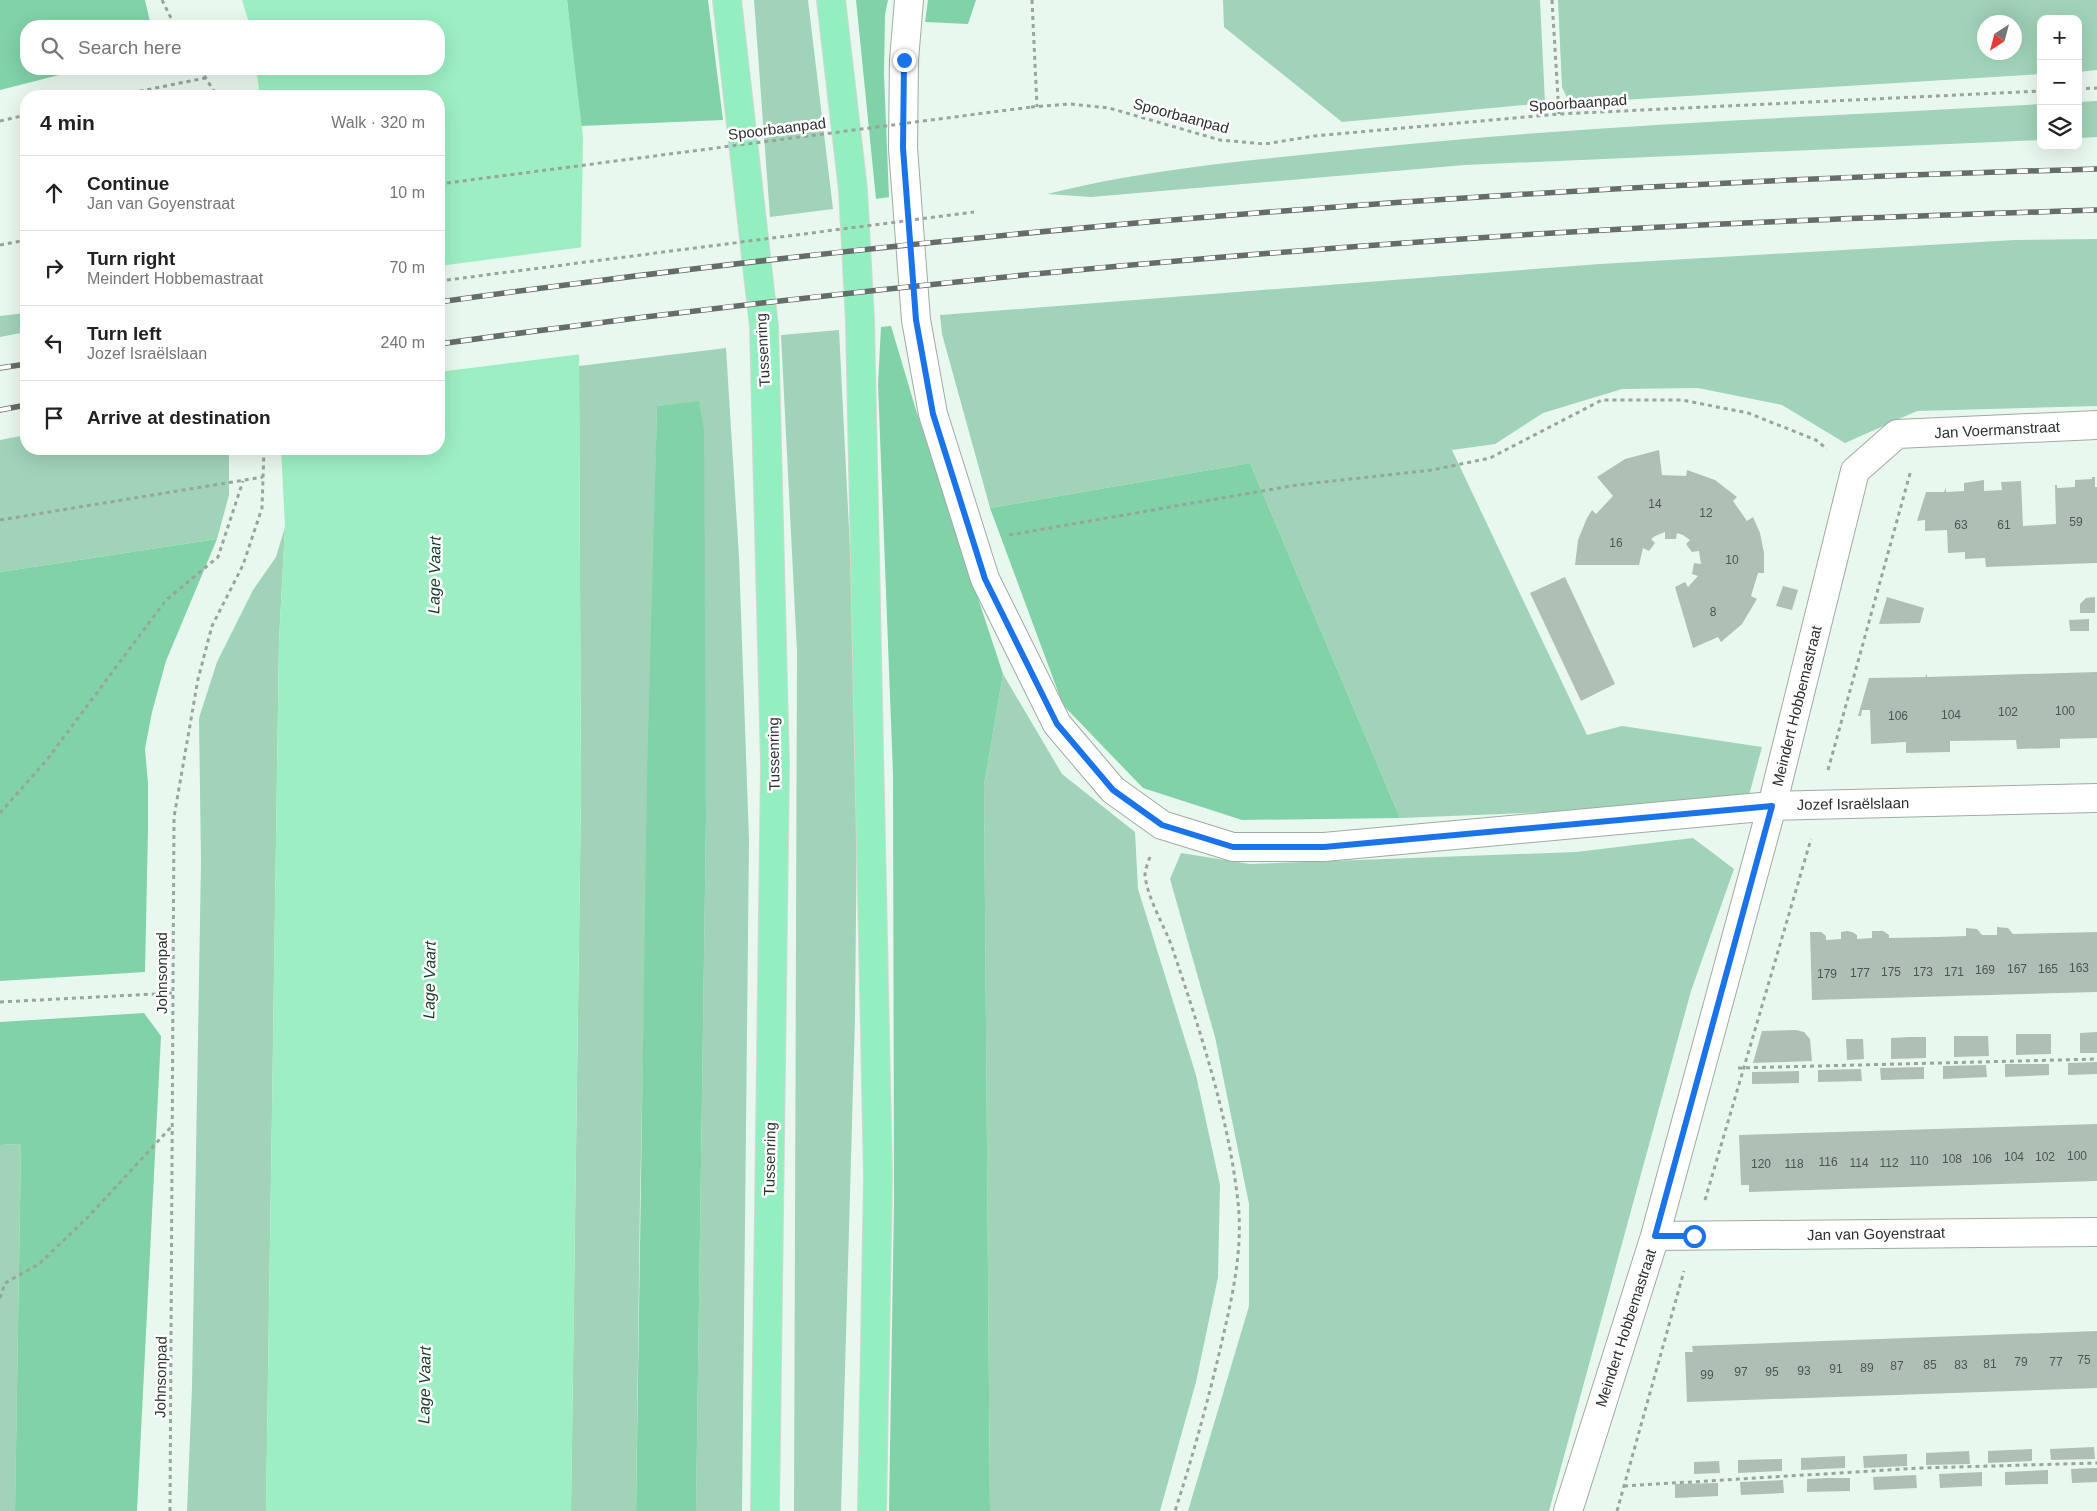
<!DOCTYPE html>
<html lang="en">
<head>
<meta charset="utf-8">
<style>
	:root { --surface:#fff; --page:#f2f2f2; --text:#222; --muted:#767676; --line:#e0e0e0 }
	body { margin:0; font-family:Arial,sans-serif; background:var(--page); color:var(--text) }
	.controls { position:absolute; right:15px; top:15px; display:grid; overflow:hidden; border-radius:10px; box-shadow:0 5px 20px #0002 }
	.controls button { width:45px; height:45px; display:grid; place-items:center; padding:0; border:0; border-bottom:1px solid var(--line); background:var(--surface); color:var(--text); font:25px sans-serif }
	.compass { position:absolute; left:1977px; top:15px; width:45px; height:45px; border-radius:50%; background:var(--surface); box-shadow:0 5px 20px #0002; rotate:216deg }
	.stop { position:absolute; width:15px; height:15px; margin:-11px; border:4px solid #1a73e8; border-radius:50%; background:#fff }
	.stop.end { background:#1a73e8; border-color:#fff; box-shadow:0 1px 5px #0008 }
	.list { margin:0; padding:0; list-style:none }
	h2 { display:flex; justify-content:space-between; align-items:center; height:65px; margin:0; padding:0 20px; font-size:21px }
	h2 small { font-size:16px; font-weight:400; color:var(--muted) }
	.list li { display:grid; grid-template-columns:32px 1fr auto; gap:15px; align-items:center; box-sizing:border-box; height:75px; padding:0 20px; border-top:1px solid var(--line) }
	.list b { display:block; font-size:19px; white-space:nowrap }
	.list p { margin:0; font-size:16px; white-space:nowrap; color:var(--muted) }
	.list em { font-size:16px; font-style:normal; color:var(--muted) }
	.icon { flex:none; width:28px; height:28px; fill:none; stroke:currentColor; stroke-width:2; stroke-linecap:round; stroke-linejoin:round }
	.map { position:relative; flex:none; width:2097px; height:1511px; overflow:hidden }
	.search { position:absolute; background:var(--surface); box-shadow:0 5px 20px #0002; left:20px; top:20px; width:425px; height:55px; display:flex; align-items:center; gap:12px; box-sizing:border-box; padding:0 18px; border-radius:20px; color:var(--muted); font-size:19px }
	.panel { position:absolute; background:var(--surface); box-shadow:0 5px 20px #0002; left:20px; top:90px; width:425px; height:365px; border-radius:20px }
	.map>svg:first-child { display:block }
</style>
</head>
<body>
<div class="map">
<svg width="2097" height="1511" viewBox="0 0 2097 1511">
	<rect width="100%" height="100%" fill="#e9f8ef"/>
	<!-- green -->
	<path fill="#a0d3b7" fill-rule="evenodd" d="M754 0H808L833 209 770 217Z
		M1223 0H1540L1545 103 1342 122 1224 27Z
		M1558 0H2097V70L2078 72V19H2041V74L1574 103 1567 98 1562 87ZM1984 22H2014V52H1984Z
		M2097 101V137L2078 138V102Z
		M2041 104V140L1465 165 1091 197 1047 194C1150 168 1255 160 1360 149 1586 125 1814 117 2041 104Z
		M2097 239V406L1917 411 1845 443 1782 405 1698 388 1622 389 1543 413 1495 444 1452 450 1587 735 1622 726 1762 747 1748 799 1625 809 1400 818 1250 463 990 508 942 334 940 315 1600 264 2015 240Z
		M26 313V332L0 337V316Z
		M839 330 858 707 855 1018 841 1511H794L797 652 781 335Z
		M726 348 739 557 749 840 742 1511H696L706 819 699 402 657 406 640 1199 636 1511H571L581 794 579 366Z
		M26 435V449H229V495L217 539 0 572V440Z
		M285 527 279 641 266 1511H187L192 1387 201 862 199 718 217 662 253 590 276 557Z
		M1003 674 1062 774 1135 832 1138 889 1196 1075 1220 1185 1218 1277 1196 1382 1160 1511H990L984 785Z
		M1693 838 1734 869 1691 991 1549 1511H1188L1249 1306V1204L1215 1037 1170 879 1181 853 1250 864 1576 852Z
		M21 1144 15 1511H0V1145Z"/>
	<!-- forest -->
	<path fill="#81d2a8" d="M0 0H145L151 26H26V69H83L0 90Z
		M567 0H708L723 120 580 126Z
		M856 0H888L885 15 884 74 889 197 876 199Z
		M928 0H976L968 24 925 22Z
		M891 326 916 410 1003 674 984 785 990 1511H889L894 1201 893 774 878 384 881 327Z
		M699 401 704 430 706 819 696 1511H636L647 777 657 406Z
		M1250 463 1400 818 1242 820 1143 788 1063 705 990 508Z
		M217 539 166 661 152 712 145 749 148 783V830L145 972 0 981V572Z
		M144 1013 161 1036 137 1511H15L21 1144 0 1145V1022Z"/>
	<!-- water -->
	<path fill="#9deec3" d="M242 0H567L583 138 579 366 581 794 571 1511H266L279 641 285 527 281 449H439V96H260L256 69H439V26H250Z"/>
	<!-- pier -->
	<path fill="#e9f8ef" d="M584 247 582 354 439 372V266Z"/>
	<!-- building -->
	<path fill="#b0bfb6" d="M1659 450 1662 475 1686 476 1687 470 1715 480 1737 497 1733 501 1747 521 1753 517 1760 533 1764 553V573H1758L1751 596 1757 599 1742 624 1721 642 1718 637 1693 648 1675 587 1685 582 1688 587 1698 576 1692 574 1694 563 1701 564 1699 551 1692 552 1686 544 1690 540 1683 535 1677 533 1676 539H1665V532L1655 536 1651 539 1655 543 1649 551 1643 548 1639 565H1575L1578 540 1587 518 1592 510 1596 514 1613 496 1597 477 1625 459Z
		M2092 477H2095V487H2097V563L1986 567 1985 558 1965 559V552L1948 553 1947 530 1925 531V520L1917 521 1926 492H1944L1946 488V492L1964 491V483L1984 480V491L2002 490 2001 482 2021 481 2023 526 2056 524 2055 485H2057V488L2075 487V480L2092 479Z
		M1565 577 1615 684 1581 701 1530 593Z
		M1783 586 1798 590 1792 610 1776 606Z
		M1887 597 1924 608 1920 623 1879 624Z
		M2095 597V613H2080V604L2086 598Z
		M2089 619V631H2070L2069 620Z
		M2097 672V738L2060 739V748L2017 749 2016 740 1950 741V752L1906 753V742L1871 744 1870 710H1862L1861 716H1858L1869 678 1925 677 1927 674V677Z
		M1997 927 2008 928 2013 934 2097 932V992L1812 1000 1810 932H1821L1826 936V940L1841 939V932L1847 931 1852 932 1857 935V939L1872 938V931H1883L1889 935V938L1937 937 1966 936V928L1977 929 1982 935H1997Z
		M1796 1030 1804 1032 1810 1039 1812 1061 1753 1063 1762 1031Z
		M2097 1032V1053H2080V1033Z
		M2016 1034H2051V1054L2016 1055Z
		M1954 1036H1988L1989 1056 1954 1057Z
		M1909 1037H1926V1058L1891 1059V1038Z
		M1846 1039H1863L1864 1059 1847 1060Z
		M2097 1062V1074L2068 1075V1063Z
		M2005 1064H2049V1075L2005 1077Z
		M1986 1065 1987 1077 1943 1079V1066Z
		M1924 1067V1079L1881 1080 1880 1068Z
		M1861 1069 1862 1081 1818 1082V1070Z
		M1799 1071V1083L1752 1084V1072Z
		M2097 1124V1181L1749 1192V1185H1741L1739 1135Z
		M2097 1331V1388L1687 1402 1685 1352H1693L1692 1346Z
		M2094 1447 2095 1459 2051 1460 2050 1449Z
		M2032 1449V1461L1988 1463V1451Z
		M1969 1451 1970 1464 1926 1465V1453Z
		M1907 1454V1466L1864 1468 1863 1456Z
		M1845 1456V1468L1801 1470V1458Z
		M1782 1459V1471L1738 1473V1460Z
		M1719 1461 1720 1473 1694 1474V1462Z
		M2093 1468H2097V1482L2072 1483 2071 1469Z
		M2048 1470V1484L2005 1485V1472Z
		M1982 1472V1486L1940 1488 1939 1474Z
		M1916 1475 1917 1488 1874 1490 1873 1477Z
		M1828 1478H1850V1491L1807 1492V1479Z
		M1783 1480 1784 1493 1741 1495 1740 1482Z
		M1718 1483V1496L1675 1498V1484Z"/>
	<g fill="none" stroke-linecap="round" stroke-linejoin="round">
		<!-- minor casing -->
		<g stroke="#9eaca3" stroke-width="30">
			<path id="minor" d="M909 0 904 60 903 148 916 320 933 414 985 579 1057 724 1113 790 1162 825 1233 847H1324L1772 806 2097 798
				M1655 1236 2097 1232
				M1568 1511 1655 1236 1772 806 1855 471 1897 434 2097 425"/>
		</g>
		<!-- trunk casing -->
		<g stroke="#d5d6d5" stroke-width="30">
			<path id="trunk" d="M727 0 764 327 775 765 765 1511
				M831 0 853 190 860 321 878 1177 872 1511"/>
		</g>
		<!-- path -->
		<path stroke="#99a49d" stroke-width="3" stroke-dasharray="4 4" stroke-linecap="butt" d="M162 0 175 26
			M1032 0 1037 107
			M1552 0 1559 114
			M200 69 217 96
			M2078 89 2097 88
			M116 96 205 78
			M1031 107 1070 104 1109 108 1220 140 1265 144 1314 136 1559 114 2041 91
			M23 116 26 137
			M0 121 26 115
			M0 245 26 240
			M0 520 263 477
			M1009 535 1297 485 1432 470 1490 458 1602 400H1682L1748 413 1816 440 1827 449
			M1828 770 1911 470
			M0 813 46 761 166 600 218 557 243 481
			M1150 857C1148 862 1145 870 1145 875 1148 902 1166 927 1174 953 1200 1031 1227 1112 1237 1194 1245 1248 1231 1302 1219 1354 1206 1408 1192 1459 1175 1511
			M0 1002 174 993
			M1738 1068 2097 1059
			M1705 1200 1811 839
			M0 1298 5 1283 39 1264 88 1217 172 1126
			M1624 1486 1921 1468 2097 1463
			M170 1511 174 817 198 679 212 626 243 565 262 508 264 449
			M1617 1511 1684 1271"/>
		<!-- minor -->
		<use href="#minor" stroke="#fff" stroke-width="28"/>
		<!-- trunk -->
		<use href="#trunk" stroke="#93eec0" stroke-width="28"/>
		<!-- rail casing -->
		<g stroke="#646d68" stroke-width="5.5">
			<path id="rail" d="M439 302C988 225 1542 184 2097 169
				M439 344C779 297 1120 262 1462 239 1673 224 1885 217 2097 210
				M0 368 26 364
				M0 410 26 405"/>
		</g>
		<!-- rail -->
		<use href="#rail" stroke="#fff" stroke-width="4" stroke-dasharray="11" stroke-linecap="butt"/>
		<!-- path-bridge -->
		<path stroke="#99a49d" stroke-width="3" stroke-dasharray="4 4" stroke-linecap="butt" d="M439 184 1031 107
			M439 281 974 212"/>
	</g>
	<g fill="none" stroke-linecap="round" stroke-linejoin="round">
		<!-- route -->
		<path stroke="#1a73e8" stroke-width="6" d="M904 60 903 148 916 320 933 414 985 579 1057 724 1113 790 1162 825 1233 847H1324L1772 806 1655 1236H1694"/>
	</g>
	<g text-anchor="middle" stroke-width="5" stroke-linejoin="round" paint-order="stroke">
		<!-- number labels -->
		<g font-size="12" fill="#4d5551">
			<text x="1655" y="508">14</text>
			<text x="1706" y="517">12</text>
			<text x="2076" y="526">59</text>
			<text x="1961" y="529">63</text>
			<text x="2004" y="529">61</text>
			<text x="1616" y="547">16</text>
			<text x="1732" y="564">10</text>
			<text x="1713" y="616">8</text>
			<text x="2065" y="715">100</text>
			<text x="2008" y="716">102</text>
			<text x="1951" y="719">104</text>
			<text x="1898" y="720">106</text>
			<text x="2079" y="972">163</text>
			<text x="2017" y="973">167</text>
			<text x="2048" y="973">165</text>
			<text x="1985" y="974">169</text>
			<text x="1891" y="976">175</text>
			<text x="1923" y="976">173</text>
			<text x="1954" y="976">171</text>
			<text x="1860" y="977">177</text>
			<text x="1827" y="978">179</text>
			<text x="2077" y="1160">100</text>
			<text x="2014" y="1161">104</text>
			<text x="2045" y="1161">102</text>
			<text x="1952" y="1163">108</text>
			<text x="1982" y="1163">106</text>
			<text x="1919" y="1165">110</text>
			<text x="1828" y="1166">116</text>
			<text x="1859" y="1167">114</text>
			<text x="1889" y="1167">112</text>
			<text x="1761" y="1168">120</text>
			<text x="1794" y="1168">118</text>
			<text x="2084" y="1364">75</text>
			<text x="2021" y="1366">79</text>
			<text x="2056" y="1366">77</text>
			<text x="1990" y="1368">81</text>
			<text x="1930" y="1369">85</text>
			<text x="1961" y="1369">83</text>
			<text x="1897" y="1370">87</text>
			<text x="1867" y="1372">89</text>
			<text x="1836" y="1373">91</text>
			<text x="1804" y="1375">93</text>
			<text x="1741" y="1376">97</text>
			<text x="1772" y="1376">95</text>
			<text x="1707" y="1379">99</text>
		</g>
		<!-- street labels -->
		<g font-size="15" fill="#2c322f" stroke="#fff">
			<text transform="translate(1578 103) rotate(-4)" y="5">Spoorbaanpad</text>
			<text transform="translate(1181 116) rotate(15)" y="5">Spoorbaanpad</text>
			<text transform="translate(777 129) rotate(-7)" y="5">Spoorbaanpad</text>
			<text transform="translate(763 350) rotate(-93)" y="5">Tussenring</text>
			<text transform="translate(1997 430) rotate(-3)" y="5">Jan Voermanstraat</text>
			<text transform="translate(1797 706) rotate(-76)" y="5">Meindert Hobbemastraat</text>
			<text transform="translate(774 754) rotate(-91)" y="5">Tussenring</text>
			<text transform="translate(1853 804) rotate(-1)" y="5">Jozef Israëlslaan</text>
			<text transform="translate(162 973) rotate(-90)" y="5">Johnsonpad</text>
			<text transform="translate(770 1159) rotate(-89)" y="5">Tussenring</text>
			<text transform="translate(1876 1234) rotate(-1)" y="5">Jan van Goyenstraat</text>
			<text transform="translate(1626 1328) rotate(-72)" y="5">Meindert Hobbemastraat</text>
			<text transform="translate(161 1377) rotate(-89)" y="5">Johnsonpad</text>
		</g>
		<!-- water labels -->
		<g font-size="16" font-style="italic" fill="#173b29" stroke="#fff">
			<text transform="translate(434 575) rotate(-89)" y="6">Lage Vaart</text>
			<text transform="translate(429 980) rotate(-89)" y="6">Lage Vaart</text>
			<text transform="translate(424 1385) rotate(-89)" y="6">Lage Vaart</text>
		</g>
	</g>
</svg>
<div class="controls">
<button>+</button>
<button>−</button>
<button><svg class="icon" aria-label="layers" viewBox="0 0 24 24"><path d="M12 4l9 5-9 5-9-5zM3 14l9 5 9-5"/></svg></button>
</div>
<svg class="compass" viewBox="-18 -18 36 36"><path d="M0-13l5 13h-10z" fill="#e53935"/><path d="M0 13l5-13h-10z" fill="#767676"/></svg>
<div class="stop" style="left:1694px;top:1236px"></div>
<div class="stop end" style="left:904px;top:60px"></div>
<div class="search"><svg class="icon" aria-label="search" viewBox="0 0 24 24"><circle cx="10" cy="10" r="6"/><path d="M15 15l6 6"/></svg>Search here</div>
<section class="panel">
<h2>4 min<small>Walk · 320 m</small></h2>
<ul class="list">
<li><svg class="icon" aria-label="ahead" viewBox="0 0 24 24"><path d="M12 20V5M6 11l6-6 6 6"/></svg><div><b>Continue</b><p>Jan van Goyenstraat</p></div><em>10 m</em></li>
<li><svg class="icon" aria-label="right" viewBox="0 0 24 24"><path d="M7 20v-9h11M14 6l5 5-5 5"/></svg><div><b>Turn right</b><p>Meindert Hobbemastraat</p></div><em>70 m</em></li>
<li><svg class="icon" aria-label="left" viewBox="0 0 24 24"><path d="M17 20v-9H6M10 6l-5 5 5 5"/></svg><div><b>Turn left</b><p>Jozef Israëlslaan</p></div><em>240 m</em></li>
<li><svg class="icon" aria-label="arrive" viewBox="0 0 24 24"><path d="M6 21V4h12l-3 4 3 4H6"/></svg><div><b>Arrive at destination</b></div></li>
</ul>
</section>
</div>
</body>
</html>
